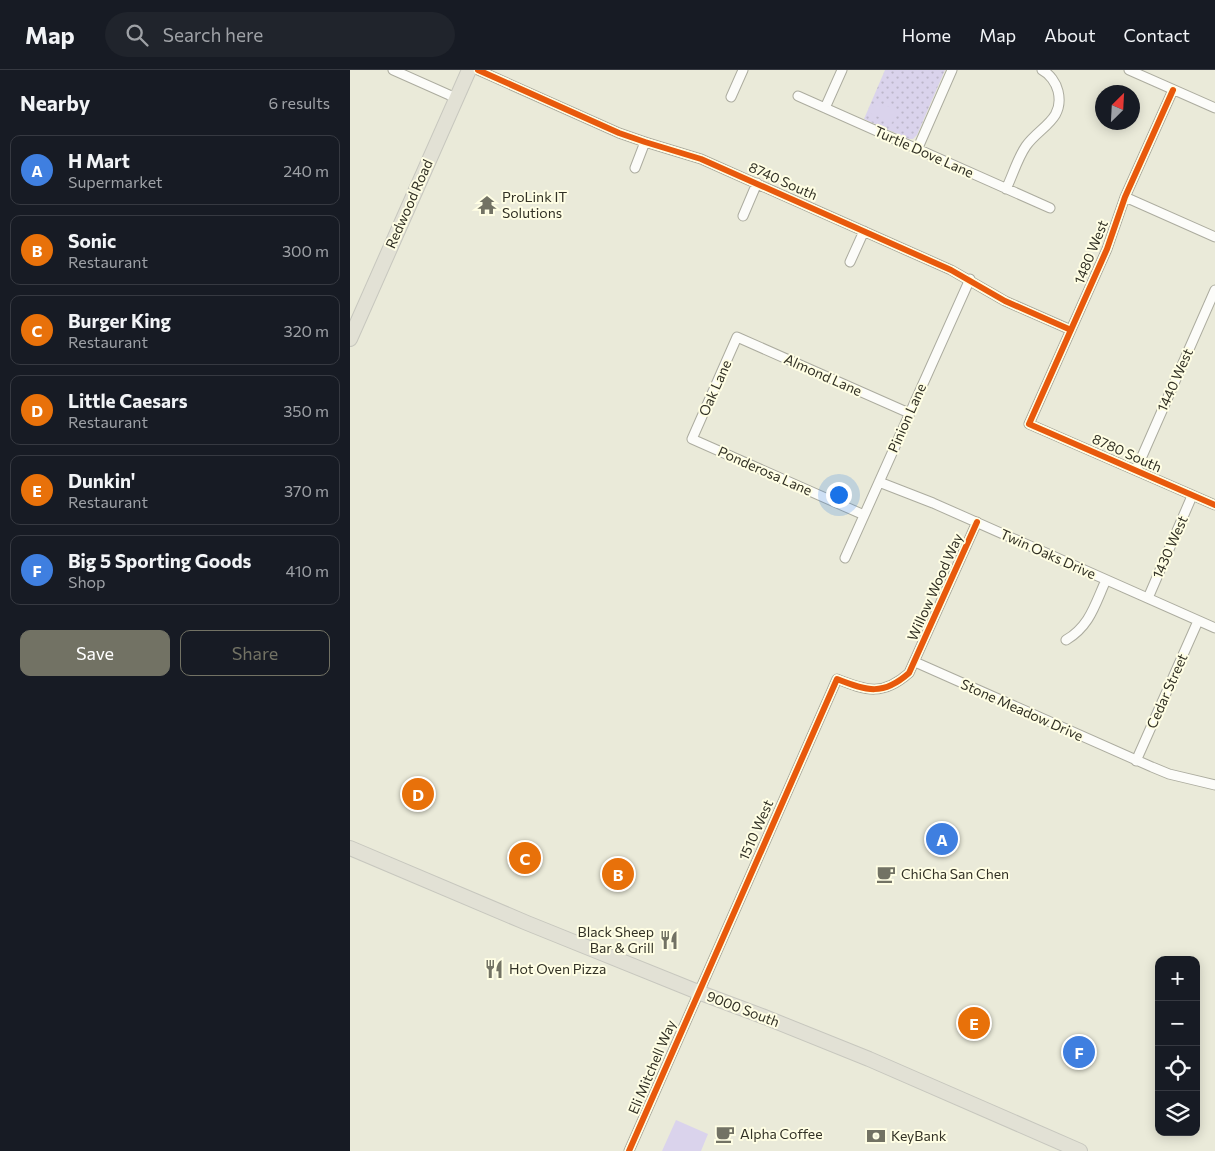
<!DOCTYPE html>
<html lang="en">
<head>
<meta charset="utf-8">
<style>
	:root { --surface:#171b24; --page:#20242c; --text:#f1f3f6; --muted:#9ea1a6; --line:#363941; --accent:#727264 }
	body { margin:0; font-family:Commissioner,sans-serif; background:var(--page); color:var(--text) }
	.controls { position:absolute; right:15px; bottom:15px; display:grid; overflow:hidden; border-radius:10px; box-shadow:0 2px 12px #0003 }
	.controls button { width:45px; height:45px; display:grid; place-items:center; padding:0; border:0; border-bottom:1px solid var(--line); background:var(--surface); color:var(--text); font:25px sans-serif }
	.compass { position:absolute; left:745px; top:15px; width:45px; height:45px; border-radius:50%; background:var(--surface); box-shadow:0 2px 12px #0003; rotate:24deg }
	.you { position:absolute; left:488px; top:424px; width:18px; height:18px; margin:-12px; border:4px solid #fff; border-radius:50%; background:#1a73e8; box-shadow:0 0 0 8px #1a73e833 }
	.badge { display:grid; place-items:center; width:32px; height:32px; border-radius:50%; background:var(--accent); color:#fff; font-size:16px; font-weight:700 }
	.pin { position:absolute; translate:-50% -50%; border:2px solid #fff; box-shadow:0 1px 5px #0006 }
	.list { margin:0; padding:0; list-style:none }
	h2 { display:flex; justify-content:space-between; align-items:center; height:65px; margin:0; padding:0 20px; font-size:21px }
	h2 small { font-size:16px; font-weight:400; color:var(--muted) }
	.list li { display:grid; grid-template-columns:32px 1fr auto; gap:15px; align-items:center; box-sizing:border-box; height:70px; margin:0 10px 10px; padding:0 10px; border:1px solid var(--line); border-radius:10px }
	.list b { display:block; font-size:19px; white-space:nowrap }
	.list p { margin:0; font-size:16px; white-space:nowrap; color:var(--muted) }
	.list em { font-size:16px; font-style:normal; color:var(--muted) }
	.actions { display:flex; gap:10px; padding:15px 20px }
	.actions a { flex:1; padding:11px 0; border:1px solid var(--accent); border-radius:10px; text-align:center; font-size:18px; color:var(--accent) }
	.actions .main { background:var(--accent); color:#fff }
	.icon { flex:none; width:28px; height:28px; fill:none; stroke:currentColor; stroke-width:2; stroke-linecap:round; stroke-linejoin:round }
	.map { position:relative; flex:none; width:865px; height:1081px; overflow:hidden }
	header { display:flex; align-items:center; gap:30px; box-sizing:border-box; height:70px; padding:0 25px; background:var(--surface); border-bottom:1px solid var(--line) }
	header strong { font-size:24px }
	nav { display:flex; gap:28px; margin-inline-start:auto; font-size:18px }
	.search { width:350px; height:45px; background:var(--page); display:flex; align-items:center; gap:12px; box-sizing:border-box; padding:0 18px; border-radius:28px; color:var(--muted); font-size:19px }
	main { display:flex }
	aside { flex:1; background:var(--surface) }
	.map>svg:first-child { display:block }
</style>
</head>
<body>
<header>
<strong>Map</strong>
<div class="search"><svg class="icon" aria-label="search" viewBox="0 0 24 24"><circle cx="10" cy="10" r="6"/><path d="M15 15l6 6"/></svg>Search here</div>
<nav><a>Home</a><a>Map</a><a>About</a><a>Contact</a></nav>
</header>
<main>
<aside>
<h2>Nearby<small>6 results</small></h2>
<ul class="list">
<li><span class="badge" style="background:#3f7fe0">A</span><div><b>H Mart</b><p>Supermarket</p></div><em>240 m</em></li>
<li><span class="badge" style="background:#e8710a">B</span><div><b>Sonic</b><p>Restaurant</p></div><em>300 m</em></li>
<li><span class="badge" style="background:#e8710a">C</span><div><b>Burger King</b><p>Restaurant</p></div><em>320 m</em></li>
<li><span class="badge" style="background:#e8710a">D</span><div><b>Little Caesars</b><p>Restaurant</p></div><em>350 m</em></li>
<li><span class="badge" style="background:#e8710a">E</span><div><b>Dunkin'</b><p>Restaurant</p></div><em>370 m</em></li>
<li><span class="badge" style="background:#3f7fe0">F</span><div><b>Big 5 Sporting Goods</b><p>Shop</p></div><em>410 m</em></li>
</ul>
<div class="actions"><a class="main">Save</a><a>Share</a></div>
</aside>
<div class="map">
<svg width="865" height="1081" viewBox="0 0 865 1081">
	<defs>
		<pattern id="park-dots" width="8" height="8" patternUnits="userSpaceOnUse" patternTransform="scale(1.25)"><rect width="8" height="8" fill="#dad3ec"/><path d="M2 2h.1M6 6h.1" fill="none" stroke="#bcb6ca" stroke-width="1.8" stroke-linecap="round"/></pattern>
	</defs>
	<rect width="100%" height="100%" fill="#eaead9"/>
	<!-- park -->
	<path fill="url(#park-dots)" d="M535 0H595L567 65 563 69H559L514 49Z"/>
	<!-- pitch -->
	<path fill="#dad3ec" d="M525 31 547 40 542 53 520 43Z
		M326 1050 358 1064 351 1081H312Z"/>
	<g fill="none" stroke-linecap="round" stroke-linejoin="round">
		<!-- minor casing -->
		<g stroke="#acac9f" stroke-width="11">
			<path id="minor" d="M43 0 106 28
				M128 0 269 63 295 72 351 89 601 200 655 231 721 260
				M779 0 865 38
				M823 20 775 127 757 179 679 354 865 435
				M448 26 700 138
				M381 27 393 0
				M475 38 492 0
				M567 80 602 0
				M285 98 295 72
				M656 119C663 105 667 89 676 76 689 57 715 50 708 21 706 13 700 4 692 0
				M775 127 865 167
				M393 146 407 113
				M500 192 514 161
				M786 400 865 220
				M529 412 583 433 865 558
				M514 445 342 369 387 267 559 343
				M495 488 620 209
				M798 528 842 426
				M716 570C740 556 745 534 756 510
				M565 592 802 697 819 704 865 715
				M786 691 848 551
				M279 1081 487 609C517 621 533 626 559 603L627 452"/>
		</g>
		<!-- primary casing -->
		<g stroke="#c7c7be" stroke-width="16">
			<path id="primary" d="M0 269 119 0
				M0 778 177 853 348 922 412 946 519 989 730 1081"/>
		</g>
		<!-- minor -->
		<use href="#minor" stroke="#fcfcf9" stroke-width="9"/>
		<!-- primary -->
		<use href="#primary" stroke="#e2e1d5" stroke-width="14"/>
		<!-- cycleway casing -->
		<g stroke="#fffee4" stroke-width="9">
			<path id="cycleway" d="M128 0 269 63 295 72 351 89 601 200 655 231 721 260
				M823 20 775 127 757 179 679 354 865 435
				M279 1081 487 609C517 621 533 626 559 603L627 452"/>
		</g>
		<!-- cycleway -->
		<use href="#cycleway" stroke="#e8590c" stroke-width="6"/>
	</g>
	<!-- icons -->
	<defs>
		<g id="temple-bare" transform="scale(1.5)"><path d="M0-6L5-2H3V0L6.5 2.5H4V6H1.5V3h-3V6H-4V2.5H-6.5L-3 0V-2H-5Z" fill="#727264" stroke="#fffee4" stroke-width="2.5" paint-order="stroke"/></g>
		<g id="cafe-bare" transform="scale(1.5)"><path d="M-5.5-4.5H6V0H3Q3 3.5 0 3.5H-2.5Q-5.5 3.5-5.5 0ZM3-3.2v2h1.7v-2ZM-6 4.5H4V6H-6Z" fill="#727264" stroke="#fffee4" stroke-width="2.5" paint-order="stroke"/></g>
		<g id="restaurant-bare" transform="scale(1.5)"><path d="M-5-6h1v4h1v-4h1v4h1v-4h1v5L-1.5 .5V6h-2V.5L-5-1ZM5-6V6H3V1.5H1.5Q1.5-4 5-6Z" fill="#727264" stroke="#fffee4" stroke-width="2.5" paint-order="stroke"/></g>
		<g id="bank-bare" transform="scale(1.5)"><path d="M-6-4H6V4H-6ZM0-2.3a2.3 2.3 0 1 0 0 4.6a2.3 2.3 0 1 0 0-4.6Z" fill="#727264" stroke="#fffee4" stroke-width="2.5" paint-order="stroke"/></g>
	</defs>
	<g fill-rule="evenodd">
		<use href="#temple-bare" x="137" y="135"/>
		<use href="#cafe-bare" x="536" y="804"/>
		<use href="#restaurant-bare" x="319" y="870"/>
		<use href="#restaurant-bare" x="144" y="899"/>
		<use href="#cafe-bare" x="375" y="1064"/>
		<use href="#bank-bare" x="526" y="1066"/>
	</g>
	<g text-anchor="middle" stroke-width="4" stroke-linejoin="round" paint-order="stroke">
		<!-- street labels -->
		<g font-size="14" fill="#323125" stroke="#fffee4">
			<text transform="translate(574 82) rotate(24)" y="5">Turtle Dove Lane</text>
			<text transform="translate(433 111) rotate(24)" y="5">8740 South</text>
			<text transform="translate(59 134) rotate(-66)" y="5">Redwood Road</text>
			<text transform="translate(741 182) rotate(-68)" y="5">1480 West</text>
			<text transform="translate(473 305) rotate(24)" y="5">Almond Lane</text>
			<text transform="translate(825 310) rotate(-66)" y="5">1440 West</text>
			<text transform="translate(365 318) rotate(-66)" y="5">Oak Lane</text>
			<text transform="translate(557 348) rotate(-66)" y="5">Pinion Lane</text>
			<text transform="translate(777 383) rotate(24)" y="5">8780 South</text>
			<text transform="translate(415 401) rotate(24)" y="5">Ponderosa Lane</text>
			<text transform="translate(820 477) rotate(-66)" y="5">1430 West</text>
			<text transform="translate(698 484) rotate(24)" y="5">Twin Oaks Drive</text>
			<text transform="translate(585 517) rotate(-66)" y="5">Willow Wood Way</text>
			<text transform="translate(817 621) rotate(-66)" y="5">Cedar Street</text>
			<text transform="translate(672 640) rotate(24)" y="5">Stone Meadow Drive</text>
			<text transform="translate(406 760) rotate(-66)" y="5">1510 West</text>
			<text transform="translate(393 939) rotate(21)" y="5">9000 South</text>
			<text transform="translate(302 997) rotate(-67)" y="5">Eli Mitchell Way</text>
		</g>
		<!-- poi labels -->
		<g font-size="14" fill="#323125" stroke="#fffee4" text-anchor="start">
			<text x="152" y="132">ProLink IT<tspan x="152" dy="16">Solutions</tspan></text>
			<text x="551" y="809">ChiCha San Chen</text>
			<text x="304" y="867" text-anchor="end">Black Sheep<tspan x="304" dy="16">Bar &amp; Grill</tspan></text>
			<text x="159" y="904">Hot Oven Pizza</text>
			<text x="390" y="1069">Alpha Coffee</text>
			<text x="541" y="1071">KeyBank</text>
		</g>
	</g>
</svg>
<div class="controls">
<button>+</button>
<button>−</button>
<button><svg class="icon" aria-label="locate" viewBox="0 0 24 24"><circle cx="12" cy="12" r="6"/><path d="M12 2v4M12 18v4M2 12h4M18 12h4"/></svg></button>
<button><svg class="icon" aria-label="layers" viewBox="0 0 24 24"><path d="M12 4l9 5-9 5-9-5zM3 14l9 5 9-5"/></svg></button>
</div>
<svg class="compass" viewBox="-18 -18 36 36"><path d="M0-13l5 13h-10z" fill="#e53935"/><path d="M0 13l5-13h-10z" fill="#9ea1a6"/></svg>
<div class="you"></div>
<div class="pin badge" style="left:592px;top:769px;background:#3f7fe0">A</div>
<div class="pin badge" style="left:268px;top:804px;background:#e8710a">B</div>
<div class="pin badge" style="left:175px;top:788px;background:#e8710a">C</div>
<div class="pin badge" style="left:68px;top:724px;background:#e8710a">D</div>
<div class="pin badge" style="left:624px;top:953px;background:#e8710a">E</div>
<div class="pin badge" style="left:729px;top:982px;background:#3f7fe0">F</div>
</div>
</main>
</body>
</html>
